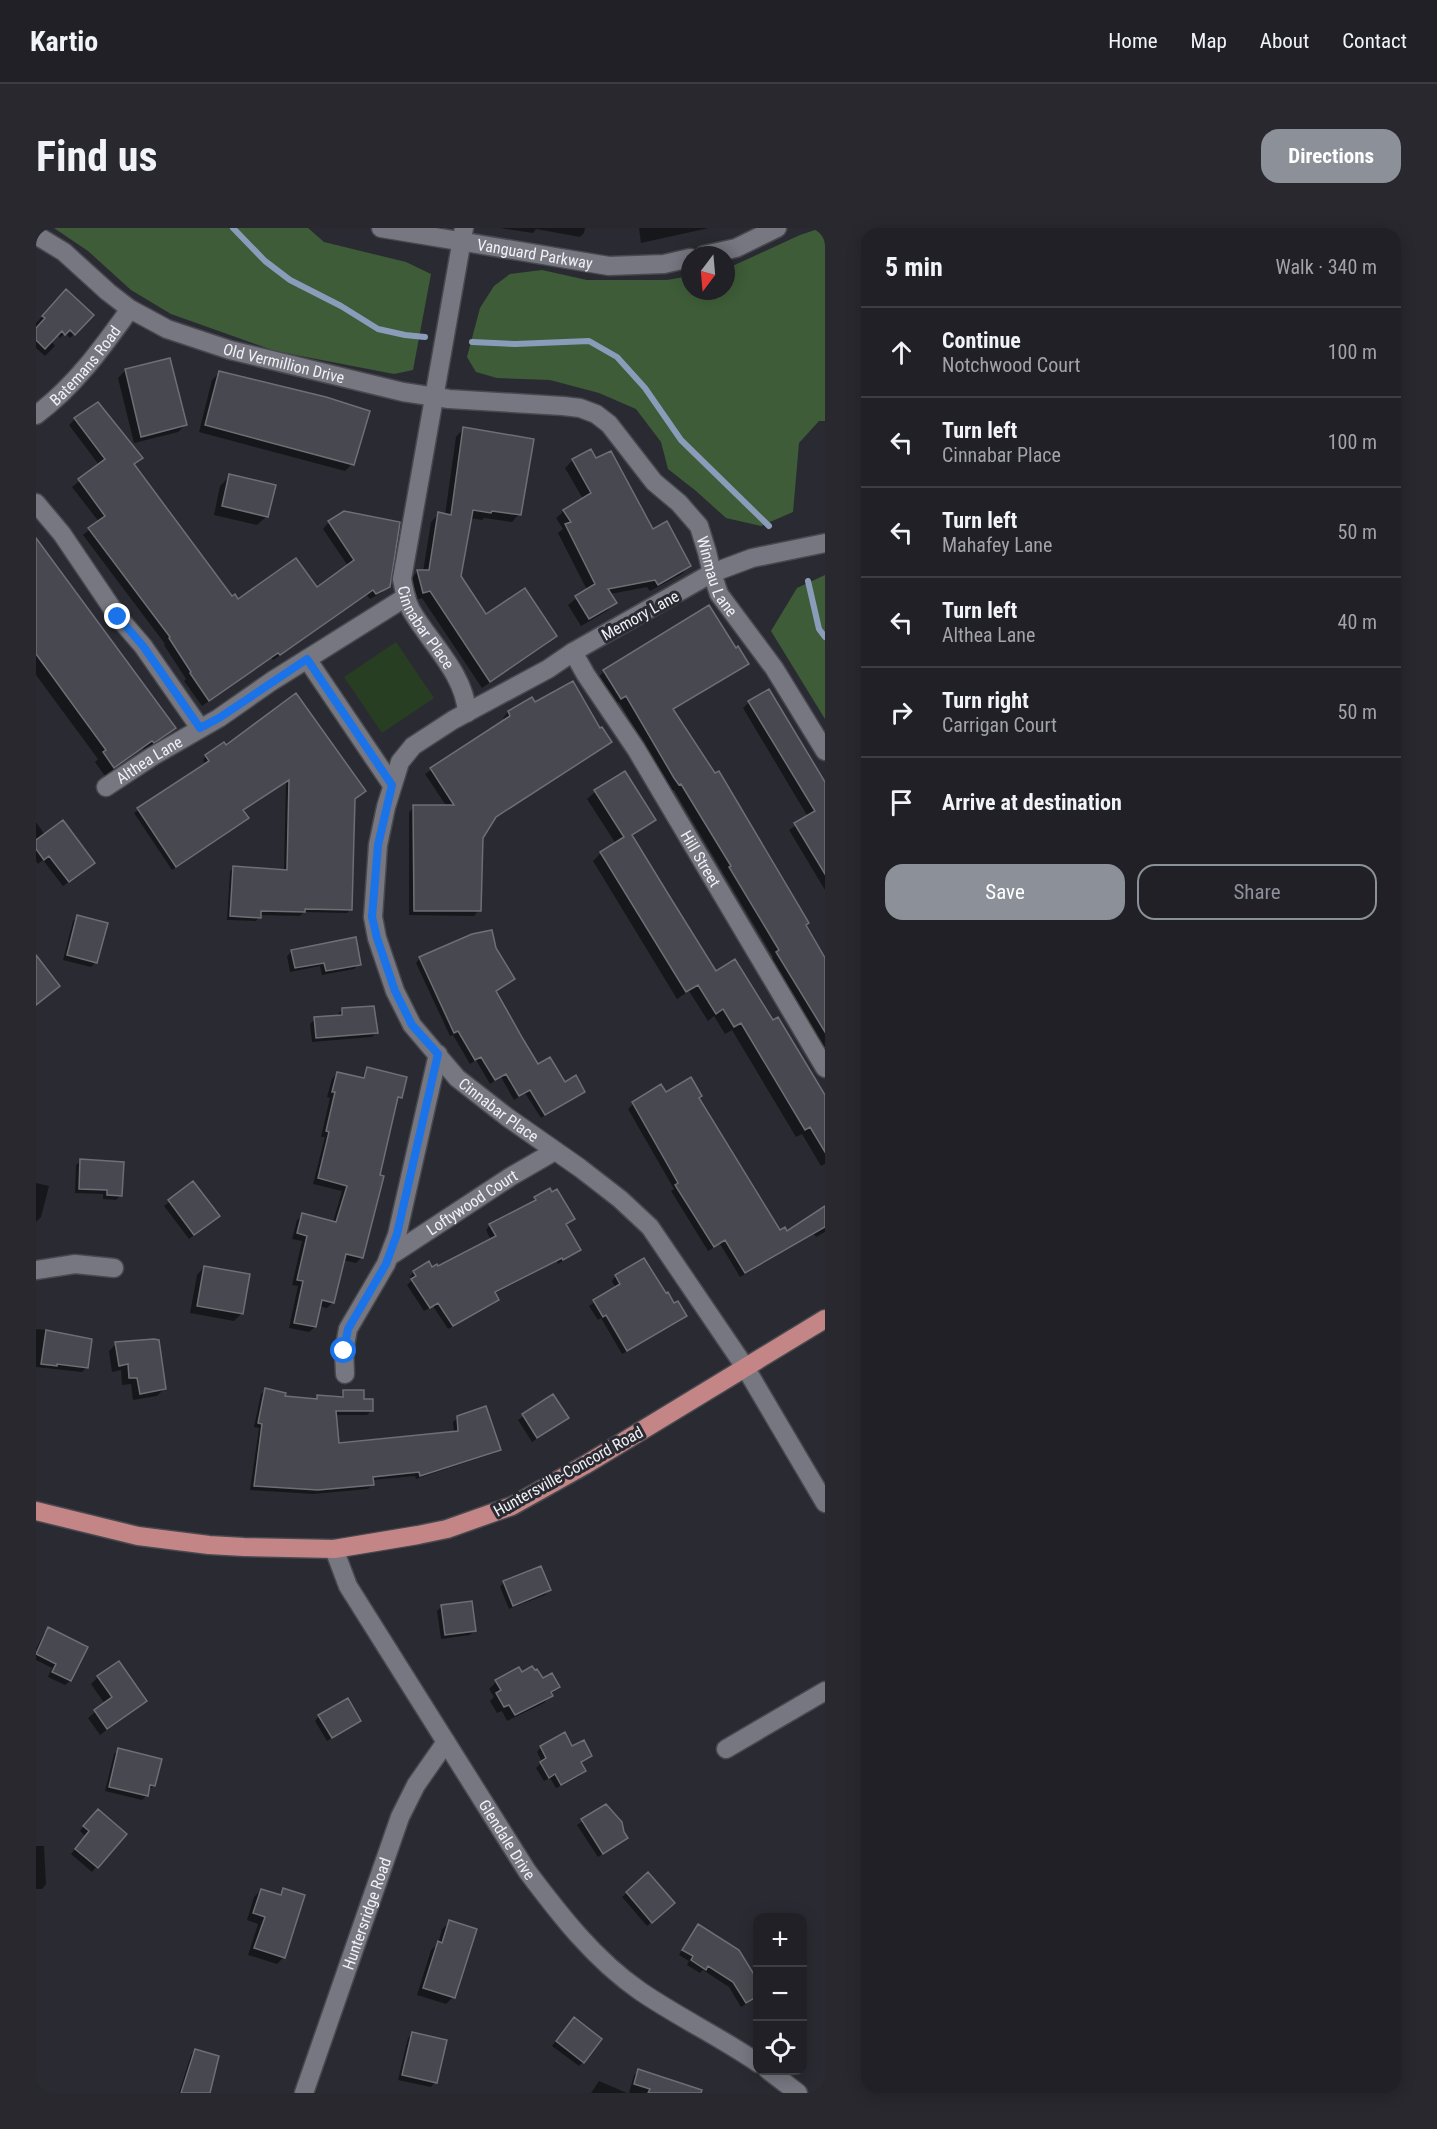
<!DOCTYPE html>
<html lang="en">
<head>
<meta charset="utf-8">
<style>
	:root { --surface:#202026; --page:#28282e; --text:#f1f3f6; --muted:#a2a3a7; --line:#3d3e43; --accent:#8c9099 }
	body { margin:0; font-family:"Roboto Condensed",sans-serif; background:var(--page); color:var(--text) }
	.controls { position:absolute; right:18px; bottom:18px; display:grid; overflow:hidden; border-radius:12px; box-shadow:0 3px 15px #0003 }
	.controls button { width:54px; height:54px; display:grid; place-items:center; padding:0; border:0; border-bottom:2px solid var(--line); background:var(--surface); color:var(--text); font:30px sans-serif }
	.compass { position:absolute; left:645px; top:18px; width:54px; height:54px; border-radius:50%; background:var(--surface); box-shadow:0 3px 15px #0003; rotate:196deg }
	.stop { position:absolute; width:18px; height:18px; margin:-14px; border:4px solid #1a73e8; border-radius:50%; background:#fff }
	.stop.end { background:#1a73e8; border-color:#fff; box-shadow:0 2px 6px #0008 }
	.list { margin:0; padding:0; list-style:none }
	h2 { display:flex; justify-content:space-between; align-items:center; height:78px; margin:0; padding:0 24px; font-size:26px }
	h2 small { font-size:20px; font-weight:400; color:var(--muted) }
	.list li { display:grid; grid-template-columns:39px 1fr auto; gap:18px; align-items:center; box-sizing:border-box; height:90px; padding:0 24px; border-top:2px solid var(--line) }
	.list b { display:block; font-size:22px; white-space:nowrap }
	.list p { margin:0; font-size:20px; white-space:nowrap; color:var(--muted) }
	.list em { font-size:20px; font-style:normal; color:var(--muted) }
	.actions { display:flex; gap:12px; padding:18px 24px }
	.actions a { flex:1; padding:14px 0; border:2px solid var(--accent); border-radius:18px; text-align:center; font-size:21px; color:var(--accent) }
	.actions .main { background:var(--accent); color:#fff }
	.icon { flex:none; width:33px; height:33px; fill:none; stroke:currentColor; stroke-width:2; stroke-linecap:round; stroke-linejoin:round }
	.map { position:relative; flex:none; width:789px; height:1865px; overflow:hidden; border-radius:18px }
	header { display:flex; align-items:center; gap:36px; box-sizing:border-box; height:84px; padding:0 30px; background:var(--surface); border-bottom:2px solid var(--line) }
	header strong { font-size:28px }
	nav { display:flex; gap:33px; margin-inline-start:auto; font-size:21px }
	.intro { display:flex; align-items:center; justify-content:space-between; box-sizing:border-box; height:144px; padding:0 36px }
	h1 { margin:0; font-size:42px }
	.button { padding:15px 27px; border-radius:18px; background:var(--accent); color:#fff; font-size:21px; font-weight:700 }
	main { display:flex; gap:36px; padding:0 36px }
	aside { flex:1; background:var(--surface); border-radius:18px; box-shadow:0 3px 15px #0003 }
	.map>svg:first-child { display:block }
</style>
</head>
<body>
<header>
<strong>Kartio</strong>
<nav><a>Home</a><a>Map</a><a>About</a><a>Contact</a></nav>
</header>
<div class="intro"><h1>Find us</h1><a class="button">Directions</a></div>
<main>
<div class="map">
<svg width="789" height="1865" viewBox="0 0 789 1865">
	<rect width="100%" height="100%" fill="#2a2b32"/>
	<!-- green -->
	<path fill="#273e22" d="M360 414 398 470 346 505 308 449Z"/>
	<!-- forest -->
	<path fill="#3e5c37" d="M18 0H272L288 14 370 34 395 46 377 142 358 146 239 123 135 86 95 62 52 23Z
		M785 0H789V193H783L763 215 757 284 725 298 690 290 660 263 632 241 625 214 600 181 563 165 514 152 461 150 440 144 431 129 444 80 458 58 474 46 506 42 551 52H631L654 48V63H690V41L764 7Z
		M789 347V491L735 403 761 360Z"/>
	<!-- shadow -->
	<path fill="#0007" d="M464 0H549L548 5 544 9 500 1 497 5Z
		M603 0H673L605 15Z
		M30 64 56 87 34 110 29 105 24 110 21 106 15 113 19 118 9 128 0 120V95Z
		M90 142 149 197 142 204 98 215 82 150Z
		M183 145 316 236 309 243 163 204 176 152Z
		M39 191 97 237 196 370 202 373 280 361 312 338 287 301 293 294 352 358 345 365 334 371 331 367 237 432 235 430 166 478 148 453 150 451 128 417 129 416 47 307 63 294 36 259 63 237 33 197Z
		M427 201 483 286 476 294 448 290 446 292 434 290 423 349 450 388 519 408 511 416 446 460 386 370 380 372 374 352 381 344H387L395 294 403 286 409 287 420 209Z
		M537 232 653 338 646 346 614 363 611 359 574 366 579 375 571 383 545 398 532 377 551 362 522 305 527 301 520 290 528 283 547 271 529 240Z
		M194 248 231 288 221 297 178 287 184 258Z
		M0 316 138 500 129 509 108 522 107 520 69 548 59 534 62 531 0 447Z
		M672 379 699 422 711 435 704 442 636 482 789 733V822L734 732 737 729 638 562 636 563 583 474 578 477 561 450 568 444Z
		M496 471 498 476 569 519 457 592 446 609 443 682 438 688 373 687V584L378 579H411L389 546 469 493 467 490 472 484Z
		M713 474 789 557V662L753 602 772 589 707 480Z
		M170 528 325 566 317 571 315 681 311 685 268 684 264 688 224 687 220 693 191 692 194 644 197 640 248 643 250 553 206 583 207 594 136 642 98 585 170 537 167 532Z
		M559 564 618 592 596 609 679 745 736 794 789 870V936L785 938 766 906 760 909 696 802 689 806 678 788 672 793 653 763 641 771 557 633 564 626 580 616 551 571Z
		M0 594 9 607 52 640 27 658 7 632 2 636 0 633Z
		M42 688 60 734 55 739 27 732 37 693Z
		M256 723 323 736 318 741 286 747 284 738 254 744 251 728Z
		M384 730 459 764 502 838 528 856 547 863 505 890 489 865 478 872 465 849 454 856 440 832 434 836 417 807 414 808 380 735Z
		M306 782 340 805 336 809 276 814 274 796 279 791 302 789V786Z
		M331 841 364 869 360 874 326 1029 320 1035 307 1032 297 1074 291 1080 283 1078 279 1099 273 1104 253 1100 262 1058 256 1057 266 1013 256 1011 261 992 267 987 297 994 306 963 277 956 289 909H285L294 870 291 869 296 851 301 845 325 851Z
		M629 866 662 870 744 1004 750 1005 789 980V1004L780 1009 778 1006 704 1049 684 1016 672 1023 635 963 638 961 592 881 597 876Z
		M45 933 85 967 80 972 67 971V966L39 965 40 937Z
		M0 955 13 958 5 989 0 994Z
		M157 956 177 993 153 1011 128 978Z
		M499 970 537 991 529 997 543 1021 522 1036 521 1033 458 1066 461 1072 456 1077 412 1101 397 1078 388 1083 371 1057 376 1052 374 1049 378 1044 402 1040 455 1012 450 1002 454 997 495 976Z
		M168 1039 205 1086 198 1093 154 1085 161 1047Z
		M580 1048 637 1077 649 1088 644 1093 586 1126 565 1090 562 1092 553 1078 580 1060 576 1053Z
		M0 1101 22 1103 51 1139 46 1144 0 1139Z
		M80 1116 128 1161 121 1168 97 1172 95 1156 86 1157 85 1142 76 1144 73 1123Z
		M229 1162 247 1170 278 1173 282 1168 303 1170 308 1164 326 1172 335 1183 331 1187H299L301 1216 418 1205 417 1194 422 1190 463 1221 459 1225 380 1251 379 1248 336 1252V1257L332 1261 277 1266 214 1262 223 1200 218 1199 225 1166Z
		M517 1168 531 1190 496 1214 482 1192Z
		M468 1354 513 1362 509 1367 473 1381 464 1359Z
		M406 1378 439 1402 434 1407 405 1411 401 1383Z
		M12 1401 50 1420 34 1453 29 1457 12 1449 16 1440 0 1432V1421L8 1405Z
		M62 1449 109 1472 64 1507 52 1490 69 1476 55 1456Z
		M506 1452 522 1459 508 1475 471 1493 466 1483 461 1485 454 1473 458 1469 453 1461 460 1454Z
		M283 1488 323 1492 291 1513 279 1493Z
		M505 1519 536 1520 554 1528 544 1535 548 1543 544 1548 520 1560 514 1550 508 1553 500 1540 506 1534 501 1524Z
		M83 1522 118 1558 112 1562 110 1568 106 1572 69 1563 78 1526Z
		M570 1578 590 1610 562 1629 541 1597Z
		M57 1587 89 1606 56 1644 35 1626 50 1609 44 1603Z
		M0 1618H8L10 1656 6 1661H0Z
		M612 1647 632 1680 611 1698 586 1669Z
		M225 1662 242 1668 247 1662 248 1729 241 1736 212 1727 222 1696 211 1692 218 1669Z
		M414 1694 417 1769 410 1776 381 1767 395 1722 402 1716 406 1701Z
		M658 1703 722 1756V1769L705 1779 693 1759 667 1742 664 1745 651 1737 653 1733 643 1727Z
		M533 1796 547 1834 543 1838 516 1818Z
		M377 1805 399 1854 395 1859 362 1852 372 1810Z
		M159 1822 172 1865H143L155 1827Z
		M603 1843 645 1865H593L598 1847Z
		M563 1853 591 1865H555Z"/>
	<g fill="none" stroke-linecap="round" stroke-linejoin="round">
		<!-- stream -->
		<path stroke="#8a9cba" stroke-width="6" d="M197 0 229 33 254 52 305 78 342 101 369 107 389 109
			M436 114 479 116 553 113 581 129 609 160 645 212 733 298
			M772 353 783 401 789 409"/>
	</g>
	<!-- building -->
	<path fill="#484850" stroke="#6e6e76" stroke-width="1.5" d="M30 61 58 87 39 107 34 102 29 107 26 103 9 121 0 112V100L9 90 6 88Z
		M134 130 151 197 105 209 89 141Z
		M183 143 290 169 334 183 318 237 169 197Z
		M62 174 107 230 98 236 196 368 199 366 202 371 260 330 281 359 318 332 292 293 308 283 364 294 354 359 340 366 337 362 244 427 242 425 173 473 154 445 155 444 133 410 134 409 52 300 69 288 42 251 69 231 38 190Z
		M427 199 498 211 485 287 456 283 455 285 437 282 425 348 450 386 489 360 521 408 454 454 394 363 387 365 381 342H393L402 284 415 287Z
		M555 221 560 230 575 223 617 301 631 293 655 338 622 357 619 352 572 361 581 375 553 391 539 368 559 356 529 296 535 294 527 282 555 265 536 231Z
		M193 246 240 257 232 289 186 278Z
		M0 310 140 500 118 515 116 513 78 540 67 524 70 522 0 426Z
		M673 377 700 420 702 418 713 436 637 481 679 545 683 543 773 695 770 697 789 730V804L740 724 743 722 693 639 695 638 645 556 643 557 638 550 590 468 585 471 567 442Z
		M537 453 564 500 566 499 576 514 460 589 447 610 445 683H378L377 577H418L394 540 474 488 472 483 496 469 499 474Z
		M733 461 789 554V646L758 595 779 583 712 473Z
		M260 465 330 563 319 571 316 682 269 681V684L225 683V690L194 688 197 638 251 642 253 552 207 582 213 590 140 639 101 580 173 533 169 527 188 514 190 517Z
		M589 543 620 592 596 607 634 669 680 743 699 731 737 792 742 789 789 867V924L774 899 769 902 705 795 698 799 687 781 680 786 662 757 650 764 564 624 588 609 558 562Z
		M27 592 59 635 33 654 13 628 8 632 0 621V612Z
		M41 687 72 695 61 735 31 727Z
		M456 702 460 720 479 751 460 763 487 811 502 836 514 829 529 854 540 847 549 864 509 887 494 862 483 868 470 846 459 852 445 829 439 832 422 803 418 805 383 729 436 706Z
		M320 709 325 737 290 743 288 735 259 740 255 722Z
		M0 727 24 758 0 777Z
		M338 778 342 805 280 810 278 789 306 787V780Z
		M331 839 371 849 366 870 362 869 344 947 348 948 327 1030 310 1026 298 1075 286 1072 280 1099 258 1095 267 1053 261 1052 271 1008 261 1005 266 985 300 994 311 958 282 950 293 904 290 903 299 864H296L301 844 328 850Z
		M655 849 666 868 663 870 744 1002 749 999 751 1003 789 978V999L709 1045 689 1012 678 1019 639 957 642 955 596 874 625 856 630 864Z
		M44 931 88 934 86 968 71 967V962L43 961Z
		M157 953 184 988 158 1007 132 972Z
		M514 960 516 964 521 961 539 991 530 996 545 1022 527 1032 526 1030 459 1064 463 1072 417 1098 402 1075 394 1080 375 1051 380 1048 377 1043 393 1033 396 1039 401 1036 402 1038 460 1008 453 996 500 972 498 969Z
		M608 1030 630 1065 632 1064 638 1075 642 1073 651 1088 591 1123 570 1087 567 1089 557 1072 584 1056 579 1047Z
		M168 1038 214 1046 207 1086 161 1078Z
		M10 1102 56 1111 52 1140 21 1136V1138L5 1136Z
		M118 1111 123 1112 130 1161 104 1166 101 1150H93L92 1136 83 1138 79 1114Z
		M229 1160 250 1165 249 1168 281 1171V1167L307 1169V1162H328V1171H337V1183H300L303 1215 422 1203 421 1188 450 1178 465 1222 384 1248 383 1244 337 1249 338 1257 282 1262 218 1258 226 1196 222 1195Z
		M517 1166 533 1190 501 1210 486 1186Z
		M505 1338 515 1362 477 1378 467 1353Z
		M436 1373 440 1403 409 1407 405 1377Z
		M12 1399 52 1419 35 1453 16 1444 20 1436 0 1426Z
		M83 1433 111 1473 71 1501 58 1482 76 1469 61 1448Z
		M496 1438 499 1442 501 1441 507 1450 516 1445 524 1459 515 1464 517 1468 479 1487 473 1477 468 1479 460 1465 465 1462 459 1452 483 1439 486 1444Z
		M312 1470 325 1493 296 1510 282 1487Z
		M529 1504 536 1518 548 1512 556 1528 545 1534 550 1543 525 1557 519 1546 513 1550 504 1534 510 1530 504 1518Z
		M82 1520 126 1531 119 1558 114 1557 112 1568 73 1559Z
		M570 1576 586 1594 588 1604 592 1610 567 1626 545 1591Z
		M62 1581 91 1606 62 1640 39 1621 53 1603 47 1598Z
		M612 1644 639 1675 616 1695 590 1664Z
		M247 1660 269 1667 249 1730 218 1720 229 1689 217 1685 225 1661 245 1667Z
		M413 1692 441 1701 419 1770 387 1760 402 1713 406 1715Z
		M662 1696 703 1722 722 1753V1768L710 1775 697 1754 672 1738 670 1742 655 1732 657 1728 646 1722Z
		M538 1789 566 1811 548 1835 520 1813Z
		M376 1804 411 1812 401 1855 366 1847Z
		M159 1821 183 1828 174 1865H145Z
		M602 1841 666 1862 665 1865H612L614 1861 598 1856Z"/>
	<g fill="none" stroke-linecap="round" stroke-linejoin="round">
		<!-- minor casing -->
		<g stroke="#48484f" stroke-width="21">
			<g id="minor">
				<path id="s1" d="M345 0 573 38 628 36 654 30"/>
				<path id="s2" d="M428 0 366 351C368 362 370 373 375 382 394 415 429 446 431 485"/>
				<path id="s3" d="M0 7 28 24 72 64 94 81 131 101 194 122 367 164 413 171 527 178 544 180 560 186 573 196 618 254 643 275 663 298 671 324 676 345 683 366 738 440 789 523"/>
				<path d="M668 27 700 20 741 0"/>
				<path id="s4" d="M0 187C39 158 66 120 94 81"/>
				<path d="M0 275 26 306 82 389 107 418 164 500"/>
				<path id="s5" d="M789 315 716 330 676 345 537 424 512 441 417 492 377 518 364 534 350 579 342 617 337 689 341 710 359 763 376 797 421 850 471 889 544 940 584 971 614 999 709 1139 789 1275"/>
				<path id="s6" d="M537 424 550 447 600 521 789 840"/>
				<path d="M271 431 356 557"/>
				<path id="s7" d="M70 559 117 528 183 490 236 453 370 369"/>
				<path id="s8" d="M354 1028 474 949 519 923"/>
				<path d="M0 1042 39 1036 78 1040"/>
				<path d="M309 1146 308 1123 312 1101 350 1036 361 1007 402 826"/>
				<path id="s9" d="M298 1321 312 1358 491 1643C524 1687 558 1731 604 1763 642 1789 684 1809 722 1835"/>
				<path d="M690 1521 789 1463"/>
				<path d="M732 1842 762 1865"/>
				<path id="s10" d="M268 1865 364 1589 380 1557 410 1514"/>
			</g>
		</g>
		<!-- major casing -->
		<g stroke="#48484f" stroke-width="21">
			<path id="major" d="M0 1283 102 1308 173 1317 208 1319 298 1321 382 1307 411 1301 476 1278 549 1237 789 1091"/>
		</g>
		<!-- minor -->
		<use href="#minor" stroke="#767780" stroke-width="18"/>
		<!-- major -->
		<use href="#major" stroke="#c38585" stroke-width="18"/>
	</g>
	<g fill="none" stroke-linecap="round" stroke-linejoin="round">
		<!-- route -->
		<path stroke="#1a73e8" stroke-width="8" d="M82 389 107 418 164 500 183 490 271 431 356 557 342 617 336 689 341 710 359 763 376 797 402 826 361 1006 350 1036 312 1101 308 1123"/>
	</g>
	<g text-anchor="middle" stroke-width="6" stroke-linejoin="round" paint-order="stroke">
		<!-- street labels -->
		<g font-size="16" fill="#f0f0f5" stroke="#2a2b32">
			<text dy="6" stroke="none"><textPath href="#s1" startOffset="156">Vanguard Parkway</textPath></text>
			<text dy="6" stroke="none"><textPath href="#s4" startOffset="70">Batemans Road</textPath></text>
			<text dy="6" stroke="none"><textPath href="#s3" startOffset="284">Old Vermillion Drive</textPath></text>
			<text dy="6" stroke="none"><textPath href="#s3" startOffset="808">Winmau Lane</textPath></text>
			<text transform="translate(604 387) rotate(-29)" y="6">Memory Lane</text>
			<text dy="6" stroke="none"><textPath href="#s2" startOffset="411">Cinnabar Place</textPath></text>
			<text dy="6" stroke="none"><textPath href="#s7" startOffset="51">Althea Lane</textPath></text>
			<text dy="6" stroke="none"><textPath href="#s6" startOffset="243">Hill Street</textPath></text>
			<text dy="6" stroke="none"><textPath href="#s5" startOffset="879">Cinnabar Place</textPath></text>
			<text dy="6" stroke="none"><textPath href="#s8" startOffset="98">Loftywood Court</textPath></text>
			<text transform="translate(532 1243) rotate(-29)" y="6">Huntersville-Concord Road</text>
			<text dy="6" stroke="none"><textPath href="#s9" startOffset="339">Glendale Drive</textPath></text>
			<text dy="6" stroke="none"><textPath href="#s10" startOffset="190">Huntersridge Road</textPath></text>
		</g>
	</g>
</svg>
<div class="controls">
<button>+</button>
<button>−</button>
<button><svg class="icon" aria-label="locate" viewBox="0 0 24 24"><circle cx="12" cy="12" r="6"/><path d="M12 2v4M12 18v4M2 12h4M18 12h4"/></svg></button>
</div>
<svg class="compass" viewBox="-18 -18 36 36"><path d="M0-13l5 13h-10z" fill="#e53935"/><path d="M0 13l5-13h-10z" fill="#a2a3a7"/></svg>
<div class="stop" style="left:308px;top:1123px"></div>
<div class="stop end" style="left:82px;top:389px"></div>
</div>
<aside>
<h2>5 min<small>Walk · 340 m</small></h2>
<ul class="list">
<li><svg class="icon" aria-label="ahead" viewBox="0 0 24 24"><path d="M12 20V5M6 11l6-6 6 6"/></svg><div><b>Continue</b><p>Notchwood Court</p></div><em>100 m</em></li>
<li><svg class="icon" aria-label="left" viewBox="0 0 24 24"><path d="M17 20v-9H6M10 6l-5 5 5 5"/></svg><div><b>Turn left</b><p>Cinnabar Place</p></div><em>100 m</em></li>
<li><svg class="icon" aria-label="left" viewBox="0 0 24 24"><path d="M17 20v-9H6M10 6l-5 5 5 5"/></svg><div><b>Turn left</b><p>Mahafey Lane</p></div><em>50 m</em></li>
<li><svg class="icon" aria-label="left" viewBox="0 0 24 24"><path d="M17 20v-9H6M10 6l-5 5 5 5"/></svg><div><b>Turn left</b><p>Althea Lane</p></div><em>40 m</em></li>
<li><svg class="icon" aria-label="right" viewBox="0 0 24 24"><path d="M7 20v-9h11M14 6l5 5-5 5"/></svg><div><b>Turn right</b><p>Carrigan Court</p></div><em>50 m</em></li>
<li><svg class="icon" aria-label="arrive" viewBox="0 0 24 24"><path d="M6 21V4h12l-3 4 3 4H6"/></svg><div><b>Arrive at destination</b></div></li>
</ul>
<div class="actions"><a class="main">Save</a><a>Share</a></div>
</aside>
</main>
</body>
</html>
